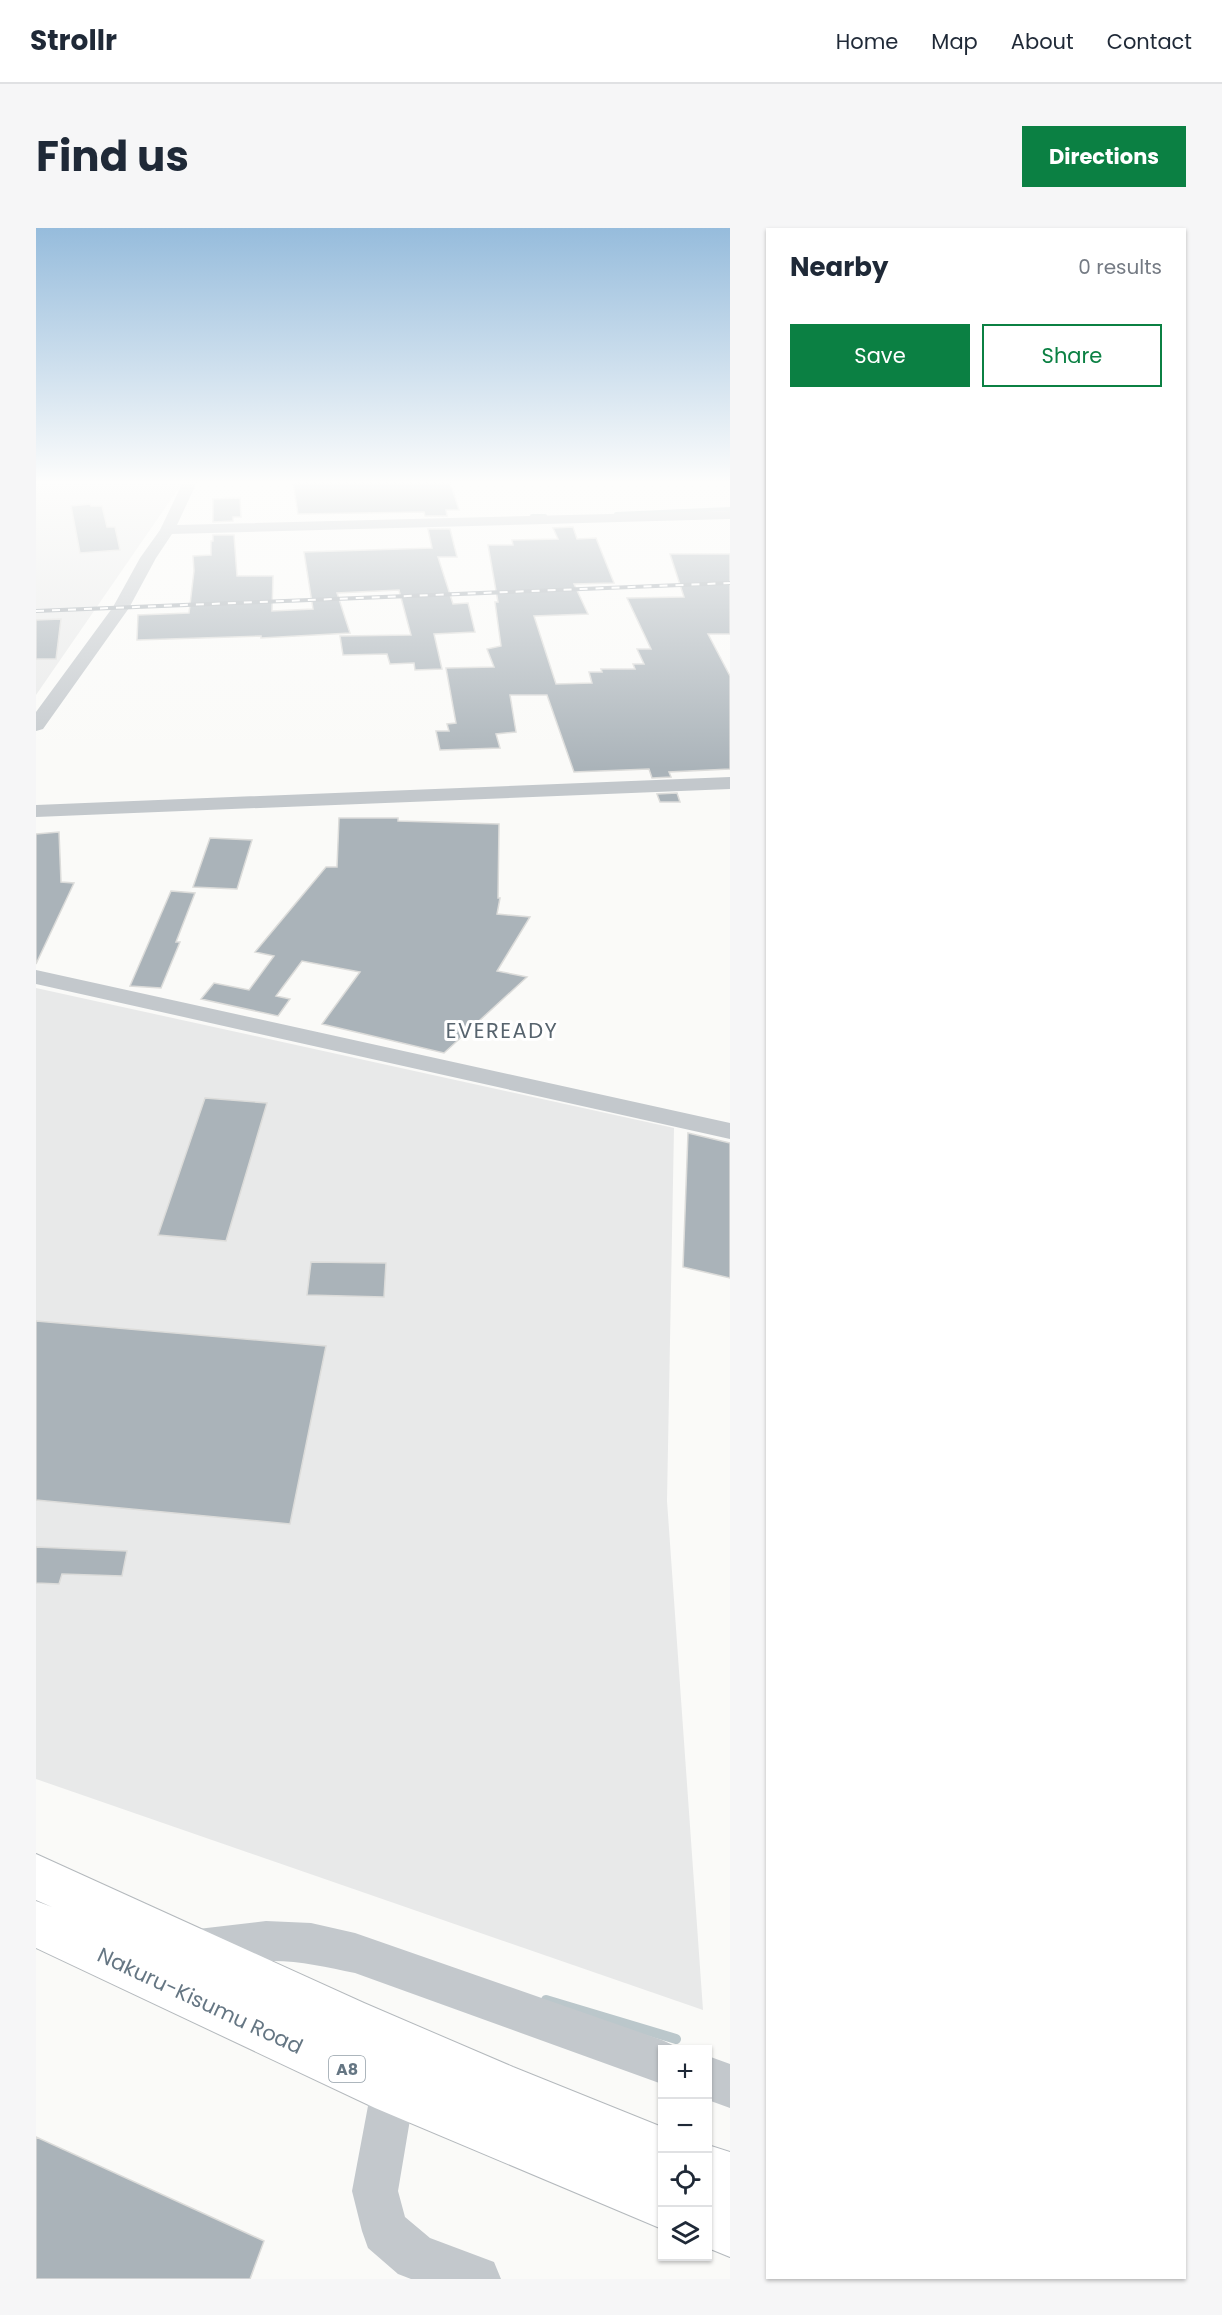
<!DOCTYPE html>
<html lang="en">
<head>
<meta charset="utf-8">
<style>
	:root { --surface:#fff; --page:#f6f6f7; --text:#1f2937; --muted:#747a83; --line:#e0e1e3; --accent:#0b8043 }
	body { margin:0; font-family:Poppins,sans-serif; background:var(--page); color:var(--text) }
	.controls { position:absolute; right:18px; bottom:18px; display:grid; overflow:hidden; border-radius:0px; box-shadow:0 2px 4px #0004 }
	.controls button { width:54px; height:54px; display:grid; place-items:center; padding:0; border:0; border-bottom:2px solid var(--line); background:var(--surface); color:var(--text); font:30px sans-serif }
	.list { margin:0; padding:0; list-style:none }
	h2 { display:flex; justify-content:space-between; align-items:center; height:78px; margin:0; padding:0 24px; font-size:26px }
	h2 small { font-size:20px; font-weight:400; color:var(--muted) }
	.actions { display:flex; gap:12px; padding:18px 24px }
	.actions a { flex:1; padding:14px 0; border:2px solid var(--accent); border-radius:0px; text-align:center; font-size:21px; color:var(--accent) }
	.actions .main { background:var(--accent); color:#fff }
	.icon { flex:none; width:33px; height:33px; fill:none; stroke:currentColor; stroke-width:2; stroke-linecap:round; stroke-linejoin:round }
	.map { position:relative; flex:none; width:694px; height:2051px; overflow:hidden; border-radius:0px }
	header { display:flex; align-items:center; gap:36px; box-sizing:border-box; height:84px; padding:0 30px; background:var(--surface); border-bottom:2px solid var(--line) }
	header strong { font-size:28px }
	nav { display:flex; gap:33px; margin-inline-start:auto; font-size:21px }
	.intro { display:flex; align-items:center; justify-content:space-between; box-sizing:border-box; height:144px; padding:0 36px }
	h1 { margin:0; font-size:42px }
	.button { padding:15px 27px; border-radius:0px; background:var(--accent); color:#fff; font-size:21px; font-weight:700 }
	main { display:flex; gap:36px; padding:0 36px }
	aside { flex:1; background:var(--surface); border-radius:0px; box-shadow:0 2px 4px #0004 }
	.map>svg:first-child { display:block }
</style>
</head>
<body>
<header>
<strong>Strollr</strong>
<nav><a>Home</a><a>Map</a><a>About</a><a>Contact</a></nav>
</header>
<div class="intro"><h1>Find us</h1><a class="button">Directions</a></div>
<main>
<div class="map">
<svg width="694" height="2051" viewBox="0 0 694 2051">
	<rect width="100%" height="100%" fill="#fafaf8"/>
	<!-- built -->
	<path fill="#e8e9e9" d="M0 254H147L0 467Z
		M0 760 638 900 631 1273 667 1782 0 1551Z"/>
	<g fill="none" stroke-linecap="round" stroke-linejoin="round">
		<!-- stream-far1 -->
		<path stroke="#bbc7cb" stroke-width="4" d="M580 286 694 281
			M496 288H509"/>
		<!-- stream -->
		<path stroke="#bbc7cb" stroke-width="10" d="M510 1772 640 1811"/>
	</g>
	<!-- building -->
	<path fill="#aab3b9" stroke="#dcdcda" stroke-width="1.5" d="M257 254H414L423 282H410L411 288H389L388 284 262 286Z
		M204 270 205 289H197V293L177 294V271Z
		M54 276 55 278H66L71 299H79L84 322 44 325 35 278Z
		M537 299 541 311 560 310 578 355 538 356 552 386 498 388 520 456 556 455 553 444H566L565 441H599L597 436H608L601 421H615L591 370 648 369 634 326H694V406H672L694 448V541L633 544 635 549 616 550 613 541 538 544 511 467H474L480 504 460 506 464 520 404 522 400 503H413L411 496 420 495 410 440 458 439 451 421 465 418 459 374H462L452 317H477L476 312 522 311 517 300Z
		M392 301H414L421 329H402L417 376 432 375 439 404 398 406 406 441 379 442 378 435 354 436 351 426 307 427 304 408 375 407 363 362 301 365 314 405 225 410V408L101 412 102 387 153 385 158 343 157 328 175 327V313H177V307H198L201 348H237L236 383 277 381 268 324 396 320Z
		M25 391 20 431H0V392Z
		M641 565 644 574H624L621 566Z
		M303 590H362V593L463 596 462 670H464L461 686 494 689 461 743 491 749 408 825 286 796 324 744 266 733 240 768 254 771 242 788 165 771 178 755 213 762 238 728 219 724 290 639H301Z
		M23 604 25 654 38 655 0 736V606Z
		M174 610 216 612 201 661 157 659Z
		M135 663 159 665 140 714H144L125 760 94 758Z
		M169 870 231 875 190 1013 122 1007Z
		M652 905 694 915V1050L647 1039Z
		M275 1034 350 1035 348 1069 271 1067Z
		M0 1093 290 1118 254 1296 0 1272Z
		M0 1319 91 1323 86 1348 26 1346 23 1356 0 1355Z
		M0 1909 228 2013 214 2051H0Z"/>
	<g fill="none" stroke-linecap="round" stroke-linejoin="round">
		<!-- highway casing -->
		<g stroke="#b4b9bd" stroke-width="2">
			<path id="highway" d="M0 1626 328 1775 477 1839 626 1899V2001L339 1880 0 1720V1673L16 1679 0 1672Z
				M672 1917 694 1924V2029L672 2020Z"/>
		</g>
		<!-- minor -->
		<path fill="#c3c8cc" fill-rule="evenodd" d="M147 254H161L141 297 694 283V291L136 306 120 330 93 380 7 501 0 503V484L77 379 104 330 124 302Z
			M694 549V561L0 589V577Z
			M0 742 694 895V911L0 756Z
			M230 1693 275 1695 319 1705 626 1812 641 1819 643 1822H626V1856L319 1745C290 1739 261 1732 231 1733 202 1734 174 1746 147 1735L141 1721 147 1707 162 1701Z
			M672 1828 694 1836V1880L672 1872Z
			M357 1840 373 1846 379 1862 362 1963 369 1989 394 2010 458 2034 465 2051H375L362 2046 332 2020 326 2003 316 1963 335 1862 341 1846Z"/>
		<!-- highway -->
		<use href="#highway" fill="#fff" fill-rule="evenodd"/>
		<!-- rail casing -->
		<g stroke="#a2aab0" stroke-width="4">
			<path id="rail" d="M0 383 694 355"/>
		</g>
		<!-- rail -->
		<use href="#rail" stroke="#fff" stroke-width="2" stroke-dasharray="8" stroke-linecap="butt"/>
	</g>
	<!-- sky -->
	<linearGradient id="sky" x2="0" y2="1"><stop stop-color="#96bcdc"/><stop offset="0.47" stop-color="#fdfdfc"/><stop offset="1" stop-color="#fdfdfc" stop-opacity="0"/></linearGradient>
	<rect width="694" height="541" fill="url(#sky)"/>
	<g text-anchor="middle" stroke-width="6" stroke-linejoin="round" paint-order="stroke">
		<!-- shield labels -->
		<rect fill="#fff" stroke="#939fa8" stroke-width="1.5" x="293" y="1828" width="36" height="26" rx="4.5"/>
		<g font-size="16" font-weight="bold" fill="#657683">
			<text x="311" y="1847">A8</text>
		</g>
		<!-- quarter labels -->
		<g font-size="21" letter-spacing="1.5" fill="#57646e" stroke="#fff">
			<text x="466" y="810">EVEREADY</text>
		</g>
		<!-- near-street labels -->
		<g font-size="21" fill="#657683" stroke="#fff">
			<text transform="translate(164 1773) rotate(25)" y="7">Nakuru-Kisumu Road</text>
		</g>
	</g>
</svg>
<div class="controls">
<button>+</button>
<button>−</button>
<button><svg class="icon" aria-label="locate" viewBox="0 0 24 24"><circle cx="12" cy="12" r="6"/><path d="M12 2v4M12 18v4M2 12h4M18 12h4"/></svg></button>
<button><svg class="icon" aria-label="layers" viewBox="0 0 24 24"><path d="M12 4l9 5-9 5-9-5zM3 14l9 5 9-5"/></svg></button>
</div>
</div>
<aside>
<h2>Nearby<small>0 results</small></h2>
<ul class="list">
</ul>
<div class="actions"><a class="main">Save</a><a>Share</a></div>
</aside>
</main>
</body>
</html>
